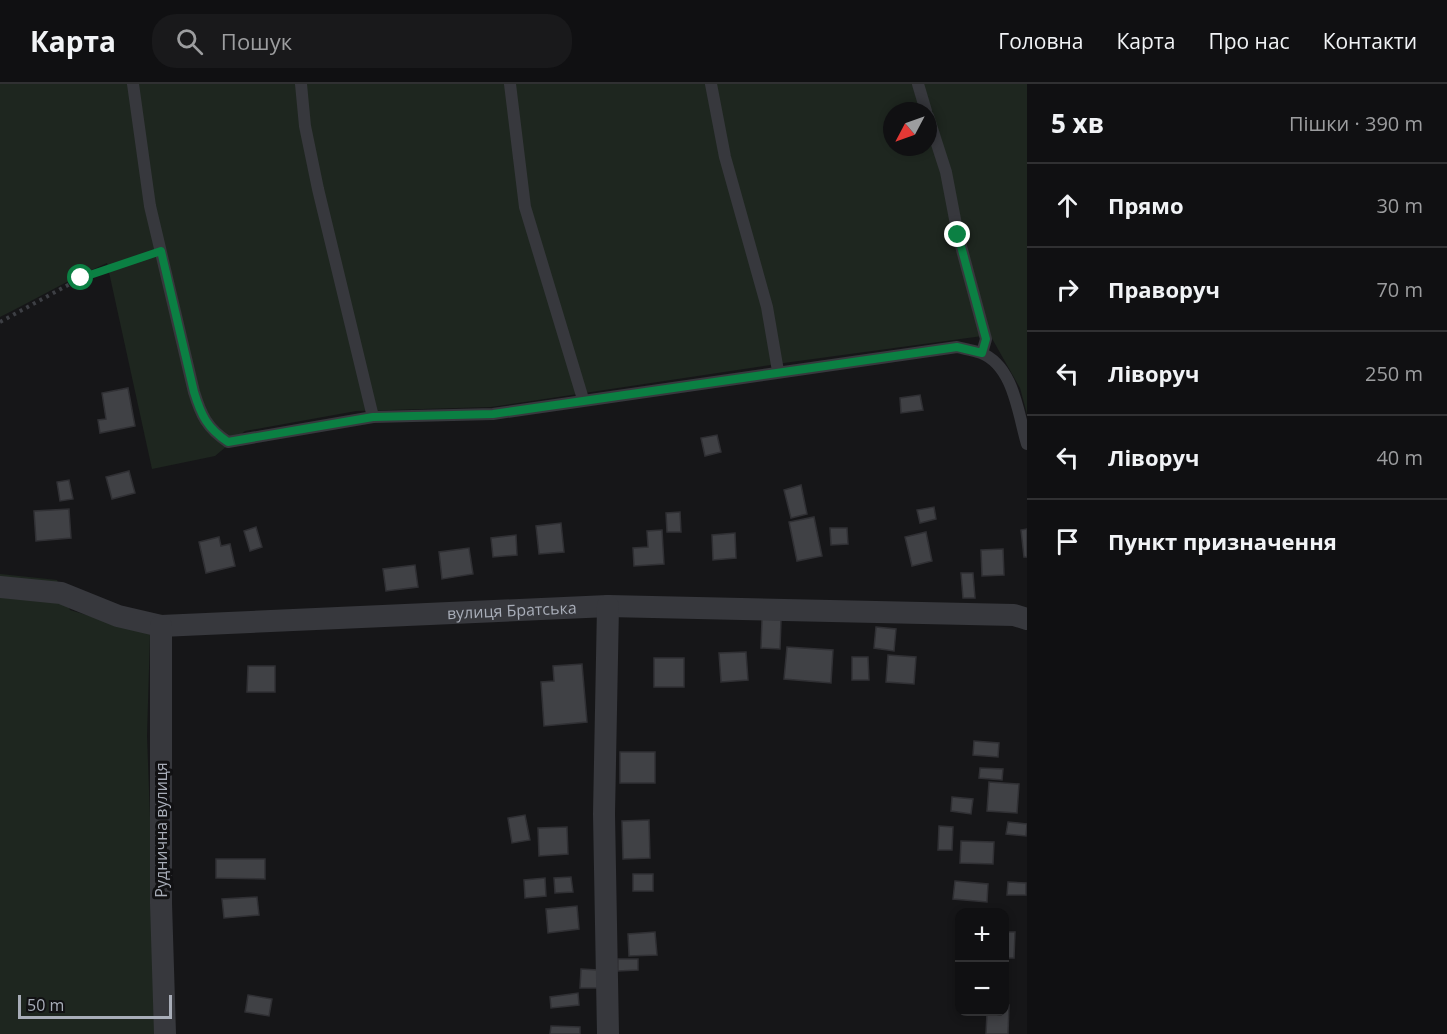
<!DOCTYPE html>
<html lang="uk">
<head>
<meta charset="utf-8">
<style>
	:root { --surface:#101012; --page:#19191b; --text:#f1f3f6; --muted:#9c9d9f; --line:#303032 }
	body { margin:0; font-family:"Open Sans",sans-serif; background:var(--page); color:var(--text) }
	.controls { position:absolute; right:18px; bottom:18px; display:grid; overflow:hidden; border-radius:12px; box-shadow:0 3px 9px #0003 }
	.controls button { width:54px; height:54px; display:grid; place-items:center; padding:0; border:0; border-bottom:2px solid var(--line); background:var(--surface); color:var(--text); font:30px sans-serif }
	.compass { position:absolute; left:883px; top:18px; width:54px; height:54px; border-radius:50%; background:var(--surface); box-shadow:0 3px 9px #0003; rotate:229deg }
	.scale { position:absolute; left:18px; bottom:15px; width:154px; box-sizing:border-box; padding-left:6px; border:3px solid #a8adb8; border-top:0; font-size:16px; line-height:21px; white-space:nowrap; color:#a8adb8; -webkit-text-stroke:4px #111113; paint-order:stroke }
	.stop { position:absolute; width:18px; height:18px; margin:-14px; border:4px solid #0b8043; border-radius:50%; background:#fff }
	.stop.end { background:#0b8043; border-color:#fff; box-shadow:0 2px 6px #0008 }
	.list { margin:0; padding:0; list-style:none }
	h2 { display:flex; justify-content:space-between; align-items:center; height:78px; margin:0; padding:0 24px; font-size:26px }
	h2 small { font-size:20px; font-weight:400; color:var(--muted) }
	.list li { display:grid; grid-template-columns:39px 1fr auto; gap:18px; align-items:center; box-sizing:border-box; height:84px; padding:0 24px; border-top:2px solid var(--line) }
	.list b { display:block; font-size:22px; white-space:nowrap }
	.list em { font-size:20px; font-style:normal; color:var(--muted) }
	.icon { flex:none; width:33px; height:33px; fill:none; stroke:currentColor; stroke-width:2; stroke-linecap:round; stroke-linejoin:round }
	.map { position:relative; flex:none; width:1027px; height:950px; overflow:hidden }
	header { display:flex; align-items:center; gap:36px; box-sizing:border-box; height:84px; padding:0 30px; background:var(--surface); border-bottom:2px solid var(--line) }
	header strong { font-size:28px }
	nav { display:flex; gap:33px; margin-inline-start:auto; font-size:21px }
	.search { width:420px; height:54px; background:var(--page); display:flex; align-items:center; gap:15px; box-sizing:border-box; padding:0 21px; border-radius:24px; color:var(--muted); font-size:22px }
	main { display:flex }
	aside { flex:1; background:var(--surface) }
	.map>svg:first-child { display:block }
</style>
</head>
<body>
<header>
<strong>Карта</strong>
<div class="search"><svg class="icon" aria-label="search" viewBox="0 0 24 24"><circle cx="10" cy="10" r="6"/><path d="M15 15l6 6"/></svg>Пошук</div>
<nav><a>Головна</a><a>Карта</a><a>Про нас</a><a>Контакти</a></nav>
</header>
<main>
<div class="map">
<svg width="1027" height="950" viewBox="0 0 1027 950">
	<rect width="100%" height="100%" fill="#161618"/>
	<!-- green -->
	<path fill="#1e261f" fill-rule="evenodd" d="M0 0H1027V330L1020 304 990 251 791 278 491 323 356 327 245 347 215 372 152 385 107 179C70 195 36 215 0 233ZM892 27H928V63H892Z
		M0 490 57 496 70 526 150 550 147 652 158 950H0Z"/>
	<!-- building -->
	<path fill="#404145" stroke="#303034" stroke-width="1.5" d="M128 304 135 342 100 349 98 336 106 335 102 309Z
		M920 311 923 326 901 329 900 314Z
		M717 351 721 368 705 372 701 354Z
		M129 387 135 409 112 415 106 393Z
		M69 396 73 415 60 417 57 398Z
		M801 401 807 430 791 434 784 406Z
		M934 423 936 435 920 439 917 426Z
		M69 425 71 454 36 457 34 427Z
		M680 428 681 448H667L666 429Z
		M814 433 822 472 797 477 789 438Z
		M561 439 564 468 539 470 536 442Z
		M256 443 262 463 250 467 244 447Z
		M830 444H847L848 460 831 461Z
		M1027 445V473H1024L1021 446Z
		M662 446 664 480 634 482 633 464 648 463 647 447Z
		M926 448 932 477 912 482 905 453Z
		M735 449 736 474 713 476 712 451Z
		M516 451 517 471 493 473 491 454Z
		M219 453 221 462 230 460 235 482 206 489 199 458Z
		M469 464 473 490 442 495 439 468Z
		M1003 465 1004 491 982 492 981 466Z
		M415 481 418 503 386 507 383 485Z
		M961 489H973L975 514H963Z
		M762 535 781 536 780 565 761 564Z
		M876 543 896 545 894 567 874 564Z
		M787 563 833 566 831 599 784 595Z
		M746 568 748 596 721 598 719 569Z
		M888 571 916 573 914 600 886 598Z
		M852 573H868L869 596H852Z
		M654 574H684V603H654Z
		M582 580 587 638 544 642 541 598 554 597 553 582Z
		M248 582H275V608H247Z
		M974 657 999 659 998 673 973 671Z
		M620 668H655V699H620Z
		M980 684 1003 685 1002 696 979 694Z
		M989 698 1019 700 1017 729 987 727Z
		M952 713 973 715 971 730 951 727Z
		M525 731 530 756 512 759 508 734Z
		M649 736 650 774 623 775 622 737Z
		M1008 738 1027 740 1026 752 1006 750Z
		M939 742 953 743 952 766H938Z
		M567 743 568 770 539 772 538 744Z
		M961 757 994 758 993 780 960 779Z
		M216 775H265V795L216 794Z
		M633 790H653V807H633Z
		M571 793 573 808 555 809 554 794Z
		M545 794 546 812 525 814 524 796Z
		M955 797 988 800 987 818 953 815Z
		M1008 798 1026 799V811H1007Z
		M257 813 259 831 224 834 222 815Z
		M577 822 579 845 548 849 546 825Z
		M655 848 657 871 629 872 628 850Z
		M1004 848H1015L1014 874H1004Z
		M618 875H638V886L618 887Z
		M581 885 598 886V904H580Z
		M578 909 579 921 551 924 550 913Z
		M248 911 272 915 269 932 245 928Z
		M1004 921H1009L1008 950H986L987 928H1004Z
		M551 942 580 943V950H550Z"/>
	<g fill="none" stroke-linecap="round" stroke-linejoin="round">
		<!-- path -->
		<path stroke="#3d3f44" stroke-width="4" stroke-dasharray="3 4.5" stroke-linecap="butt" d="M0 238 81 194 146 172"/>
		<!-- lane -->
		<path stroke="#37383d" stroke-width="12" d="M133 0 150 122 194 308C201 331 207 344 228 358L373 333 493 330 957 263C965 265 973 266 981 269 1014 282 1018 330 1027 360
			M301 0 305 42 318 105 373 333
			M510 0 525 123 583 315
			M711 0 725 73 767 223 778 287
			M918 0 926 27
			M928 32 946 88 958 151 986 255 982 269"/>
		<!-- street -->
		<g stroke="#37383d" stroke-width="22">
			<path id="s1" d="M0 503 61 509 118 532 161 542 608 522 1014 531 1027 535"/>
			<path d="M161 542V819L165 950"/>
			<path d="M608 950 604 730 608 522"/>
		</g>
	</g>
	<g fill="none" stroke-linecap="round" stroke-linejoin="round">
		<!-- route -->
		<path stroke="#0b8043" stroke-width="8" d="M81 194 161 167 194 308C201 331 207 344 228 358L373 333 493 330 957 263 982 269 986 255 958 151"/>
	</g>
	<g text-anchor="middle" stroke-width="6" stroke-linejoin="round" paint-order="stroke">
		<!-- street labels -->
		<g font-size="16" fill="#a8adb8" stroke="#111113">
			<text dy="6" stroke="none"><textPath href="#s1" startOffset="518">вулиця Братська</textPath></text>
			<text transform="translate(161 746) rotate(-90)" y="6">Руднична вулиця</text>
		</g>
	</g>
</svg>
<div class="controls">
<button>+</button>
<button>−</button>
</div>
<svg class="compass" viewBox="-18 -18 36 36"><path d="M0-13l5 13h-10z" fill="#e53935"/><path d="M0 13l5-13h-10z" fill="#9c9d9f"/></svg>
<div class="scale">50 m</div>
<div class="stop" style="left:81px;top:194px"></div>
<div class="stop end" style="left:958px;top:151px"></div>
</div>
<aside>
<h2>5 хв<small>Пішки · 390 m</small></h2>
<ul class="list">
<li><svg class="icon" aria-label="ahead" viewBox="0 0 24 24"><path d="M12 20V5M6 11l6-6 6 6"/></svg><div><b>Прямо</b></div><em>30 m</em></li>
<li><svg class="icon" aria-label="right" viewBox="0 0 24 24"><path d="M7 20v-9h11M14 6l5 5-5 5"/></svg><div><b>Праворуч</b></div><em>70 m</em></li>
<li><svg class="icon" aria-label="left" viewBox="0 0 24 24"><path d="M17 20v-9H6M10 6l-5 5 5 5"/></svg><div><b>Ліворуч</b></div><em>250 m</em></li>
<li><svg class="icon" aria-label="left" viewBox="0 0 24 24"><path d="M17 20v-9H6M10 6l-5 5 5 5"/></svg><div><b>Ліворуч</b></div><em>40 m</em></li>
<li><svg class="icon" aria-label="arrive" viewBox="0 0 24 24"><path d="M6 21V4h12l-3 4 3 4H6"/></svg><div><b>Пункт призначення</b></div></li>
</ul>
</aside>
</main>
</body>
</html>
